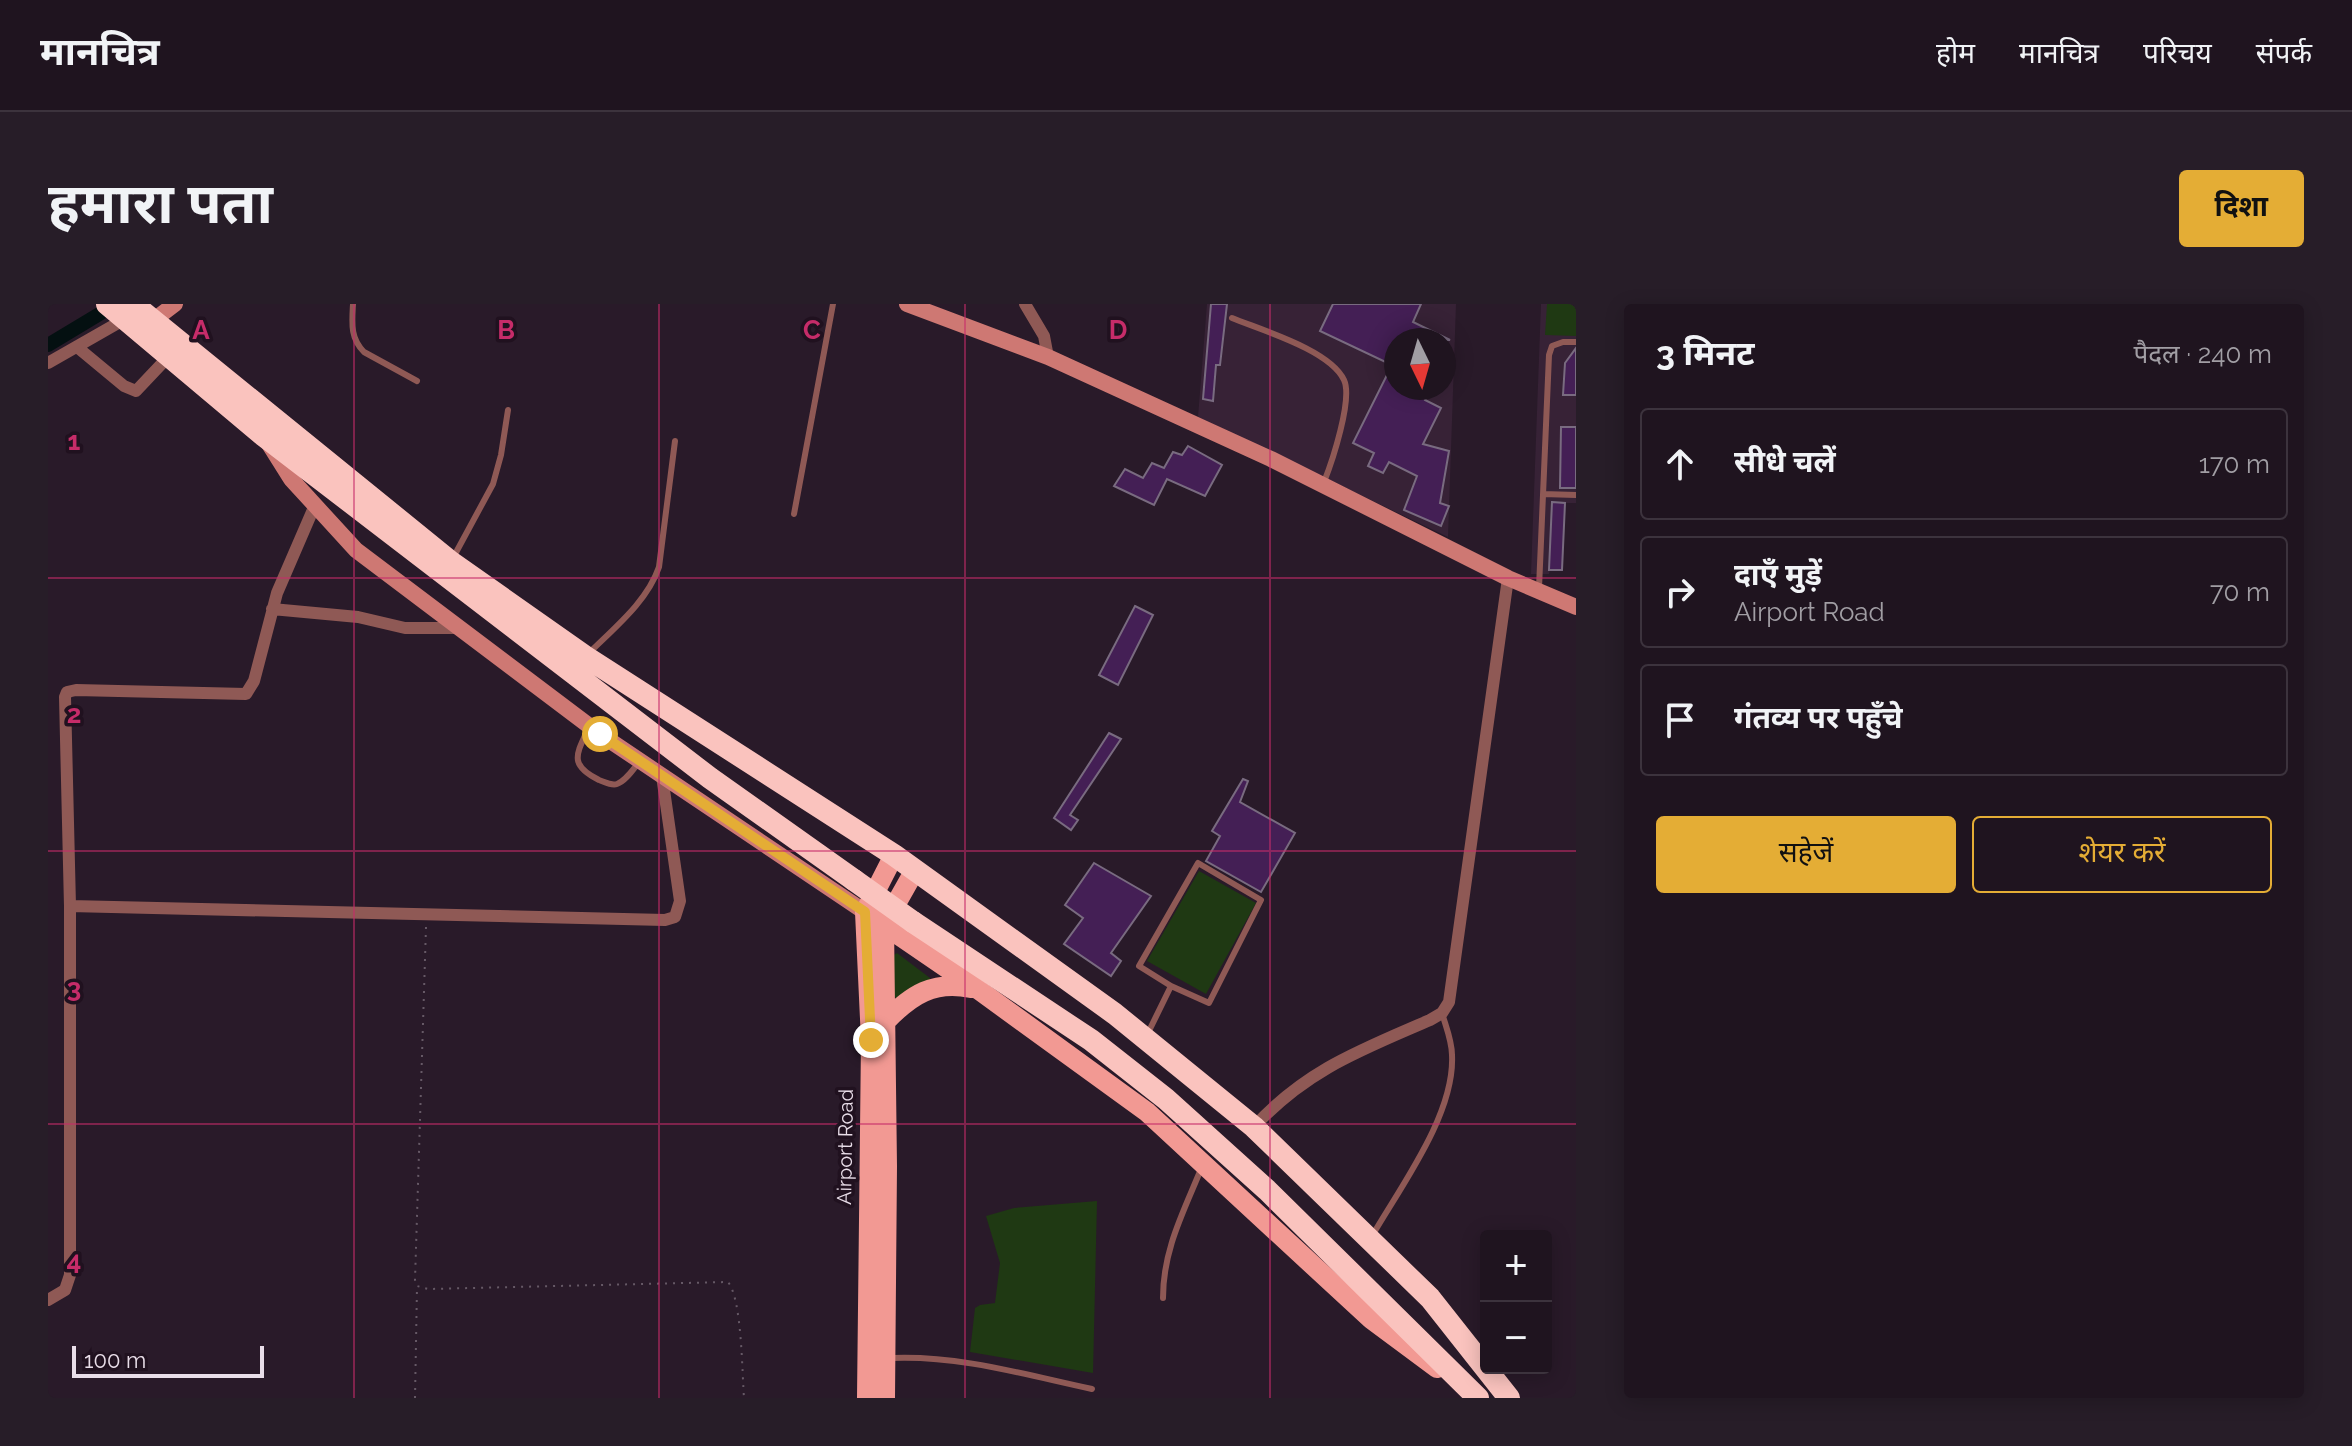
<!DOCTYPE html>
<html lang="hi">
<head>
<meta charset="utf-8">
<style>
	:root { --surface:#1f141f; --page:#271d28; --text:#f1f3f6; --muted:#a19ea4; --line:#3c333d; --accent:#e4ad35 }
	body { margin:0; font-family:Raleway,"Noto Sans Devanagari",sans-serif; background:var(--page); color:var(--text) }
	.controls { position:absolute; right:24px; bottom:24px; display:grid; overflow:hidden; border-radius:8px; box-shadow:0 4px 20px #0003 }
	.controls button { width:72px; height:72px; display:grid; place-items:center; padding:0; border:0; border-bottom:2px solid var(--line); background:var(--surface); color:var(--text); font:40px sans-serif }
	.compass { position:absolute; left:1336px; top:24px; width:72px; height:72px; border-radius:50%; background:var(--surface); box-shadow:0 4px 20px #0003; rotate:175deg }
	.scale { position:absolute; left:24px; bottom:20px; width:192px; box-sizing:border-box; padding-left:8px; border:4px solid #e9dee9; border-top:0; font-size:22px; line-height:28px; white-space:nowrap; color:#e9dee9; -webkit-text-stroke:6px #20111f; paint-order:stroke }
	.stop { position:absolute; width:24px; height:24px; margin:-18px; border:6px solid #e4ad35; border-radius:50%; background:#fff }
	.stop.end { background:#e4ad35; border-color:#fff; box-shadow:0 2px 8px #0008 }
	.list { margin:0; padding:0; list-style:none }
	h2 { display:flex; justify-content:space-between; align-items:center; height:104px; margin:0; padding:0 32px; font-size:34px }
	h2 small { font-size:26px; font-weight:400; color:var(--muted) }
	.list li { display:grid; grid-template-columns:52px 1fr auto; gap:24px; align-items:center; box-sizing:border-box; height:112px; margin:0 16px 16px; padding:0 16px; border:2px solid var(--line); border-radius:8px }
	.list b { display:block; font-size:30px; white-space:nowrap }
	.list p { margin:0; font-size:26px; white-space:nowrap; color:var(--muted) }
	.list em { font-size:26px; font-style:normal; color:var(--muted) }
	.actions { display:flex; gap:16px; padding:24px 32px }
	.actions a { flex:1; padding:18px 0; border:2px solid var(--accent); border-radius:8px; text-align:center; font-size:28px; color:var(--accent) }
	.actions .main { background:var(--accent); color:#111 }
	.icon { flex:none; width:44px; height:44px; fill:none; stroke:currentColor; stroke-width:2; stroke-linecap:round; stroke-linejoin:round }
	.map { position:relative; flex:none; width:1528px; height:1094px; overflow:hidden; border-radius:8px }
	header { display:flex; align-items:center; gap:48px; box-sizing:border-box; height:112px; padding:0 40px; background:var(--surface); border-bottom:2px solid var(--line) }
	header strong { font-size:38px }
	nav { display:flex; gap:44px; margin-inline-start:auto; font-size:28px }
	.intro { display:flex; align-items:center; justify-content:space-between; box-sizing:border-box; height:192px; padding:0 48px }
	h1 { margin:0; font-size:56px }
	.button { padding:20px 36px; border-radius:8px; background:var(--accent); color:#111; font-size:28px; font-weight:700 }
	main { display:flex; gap:48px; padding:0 48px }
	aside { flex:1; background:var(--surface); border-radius:8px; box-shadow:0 4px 20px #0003 }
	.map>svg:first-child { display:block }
</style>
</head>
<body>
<header>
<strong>मानचित्र</strong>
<nav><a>होम</a><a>मानचित्र</a><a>परिचय</a><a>संपर्क</a></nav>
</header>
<div class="intro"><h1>हमारा पता</h1><a class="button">दिशा</a></div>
<main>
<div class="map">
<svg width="1528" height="1094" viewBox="0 0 1528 1094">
	<rect width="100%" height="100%" fill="#291a29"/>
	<!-- built -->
	<path fill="#372236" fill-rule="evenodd" d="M1159 0H1408L1400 233 1150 113ZM1348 36H1396V84H1348Z
		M1493 0H1528V199H1517L1514 266H1502L1501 270H1483Z"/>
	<!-- green -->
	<path fill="#1f3913" d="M1499 0H1528V32L1497 31Z
		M1151 567 1208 599 1158 690 1099 657Z
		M849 649 882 674 883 678 851 695 844 692V652Z
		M1049 897 1045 1069 922 1048 927 1004 932 1001 947 999 952 959 938 912 966 904Z"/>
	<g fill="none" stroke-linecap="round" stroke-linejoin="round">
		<!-- canal -->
		<path stroke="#041011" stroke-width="14" d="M0 41 68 0"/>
	</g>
	<!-- building -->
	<path fill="#441f55" stroke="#796b80" stroke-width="2" d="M1163 0H1179L1172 61H1168L1165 97 1155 95Z
		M1285 0H1373L1365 18 1402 36H1348V84H1382L1377 96 1393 104 1375 140 1401 147 1392 199 1401 202 1393 222 1356 206 1369 172 1341 158 1335 169 1320 162 1326 149 1305 139 1344 61 1272 27Z
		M1528 44V91H1515L1517 59Z
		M1513 123H1528V184H1512Z
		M1140 142 1174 161 1157 192 1119 175 1106 201 1066 182 1077 165 1095 174 1104 159 1116 164 1125 148 1134 151Z
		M1504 198 1517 199 1514 266H1501Z
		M1087 302 1105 311 1070 381 1051 371Z
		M1061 429 1073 435 1022 511 1030 516 1023 526 1006 514Z
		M1195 475 1200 477 1192 498 1247 529 1213 588 1158 557 1172 532 1164 527Z
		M1046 559 1103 592 1063 649 1073 657 1063 672 1016 640 1035 614 1017 601Z"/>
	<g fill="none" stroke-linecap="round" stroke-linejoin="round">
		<!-- path -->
		<path stroke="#665966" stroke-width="2" stroke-dasharray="2 6" stroke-linecap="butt" d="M378 623 367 976 369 982 380 985 680 978C694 995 694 1069 696 1094
			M367 1094 369 983"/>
		<!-- lane -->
		<path stroke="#8f5955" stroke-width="6" d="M305 0C304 19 302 34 316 48L369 77
			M1184 14C1213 26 1282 46 1296 76 1305 95 1284 158 1276 178
			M1495 190 1528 191
			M746 210 785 0
			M405 254 445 180 453 151 460 106
			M1491 284 1501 51 1504 42 1515 38H1528
			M540 350C566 324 599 298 611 263L627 137
			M540 425C528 451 521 461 551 476 557 478 563 482 569 480 578 477 586 464 592 457
			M1099 731 1123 682 1091 662 1150 559 1213 596 1161 699 1123 682
			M1324 932C1353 882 1407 810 1404 751 1404 737 1398 723 1394 709
			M1115 994C1115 946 1135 909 1153 865
			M843 1054C911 1051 978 1071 1044 1085"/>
		<!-- street -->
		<path stroke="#8f5955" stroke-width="12" d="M977 0 996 32 1000 53
			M29 43 76 82 88 87 122 51
			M0 59 77 15
			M224 305 310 313 357 324H412
			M22 602 617 616 627 613 632 597 614 472
			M1206 823C1258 766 1313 746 1382 716L1394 709 1401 698 1460 274
			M0 996 17 986 22 971V602L17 393 19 388 28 386 198 390 206 377 229 289 267 201"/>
		<!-- secondary -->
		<path stroke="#ce7873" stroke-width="16" d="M859 0 1000 53 1223 155 1460 274 1528 303
			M106 16 127 0
			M221 140 243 175 308 246 552 430 817 608"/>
		<!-- primary -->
		<path stroke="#f29993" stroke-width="20" d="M817 608 931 686 1099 808 1323 1015 1389 1064
			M838 717C863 691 886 676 923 684
			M819 1094 823 736 817 608 846 551
			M837 1094 839 862 836 621 867 566"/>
		<!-- highway -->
		<path stroke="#fac3be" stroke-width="22" d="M59 0 216 132 662 474 806 576
			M85 0 403 258 538 353 846 551 1067 710 1206 823 1382 994 1461 1094
			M865 618 1043 736 1118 795 1219 886 1430 1094"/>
		<!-- highway-bridge -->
		<path stroke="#fac3be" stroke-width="22" d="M806 576 865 618"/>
	</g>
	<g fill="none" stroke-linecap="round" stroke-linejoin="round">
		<!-- route -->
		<path stroke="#e4ad35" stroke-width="10" d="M552 430 817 608 823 736"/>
	</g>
	<!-- grid -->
	<path fill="none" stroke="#c62c69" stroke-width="2" stroke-opacity="0.55" d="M306 0V1094M611 0V1094M917 0V1094M1222 0V1094M0 274H1528M0 547H1528M0 820H1528"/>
	<g text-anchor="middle" stroke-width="7" stroke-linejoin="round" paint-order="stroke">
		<!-- street labels -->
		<g font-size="20" fill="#e9dee9" stroke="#20111f">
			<text transform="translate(797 843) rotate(-89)" y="7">Airport Road</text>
		</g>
	</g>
	<g font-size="26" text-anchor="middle" font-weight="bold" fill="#c62c69" stroke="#20111f" stroke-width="7" stroke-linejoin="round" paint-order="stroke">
		<text x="153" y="35">A</text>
		<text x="458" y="35">B</text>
		<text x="764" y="35">C</text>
		<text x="1070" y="35">D</text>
		<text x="26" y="146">1</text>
		<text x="26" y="419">2</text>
		<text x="26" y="693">3</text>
		<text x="26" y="966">4</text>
	</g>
</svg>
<div class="controls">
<button>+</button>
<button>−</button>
</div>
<svg class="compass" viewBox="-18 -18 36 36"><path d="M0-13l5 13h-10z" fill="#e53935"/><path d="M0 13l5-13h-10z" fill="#a19ea4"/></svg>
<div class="scale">100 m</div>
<div class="stop" style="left:552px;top:430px"></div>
<div class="stop end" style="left:823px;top:736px"></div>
</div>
<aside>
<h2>3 मिनट<small>पैदल · 240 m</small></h2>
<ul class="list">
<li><svg class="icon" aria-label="ahead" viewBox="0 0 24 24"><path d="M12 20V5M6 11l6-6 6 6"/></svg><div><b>सीधे चलें</b></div><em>170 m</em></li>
<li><svg class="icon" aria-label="right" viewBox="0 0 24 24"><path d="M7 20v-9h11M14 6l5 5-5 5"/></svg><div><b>दाएँ मुड़ें</b><p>Airport Road</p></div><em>70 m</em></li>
<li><svg class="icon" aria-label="arrive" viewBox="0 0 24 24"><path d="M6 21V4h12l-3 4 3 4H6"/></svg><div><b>गंतव्य पर पहुँचे</b></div></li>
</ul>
<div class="actions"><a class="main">सहेजें</a><a>शेयर करें</a></div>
</aside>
</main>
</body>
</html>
